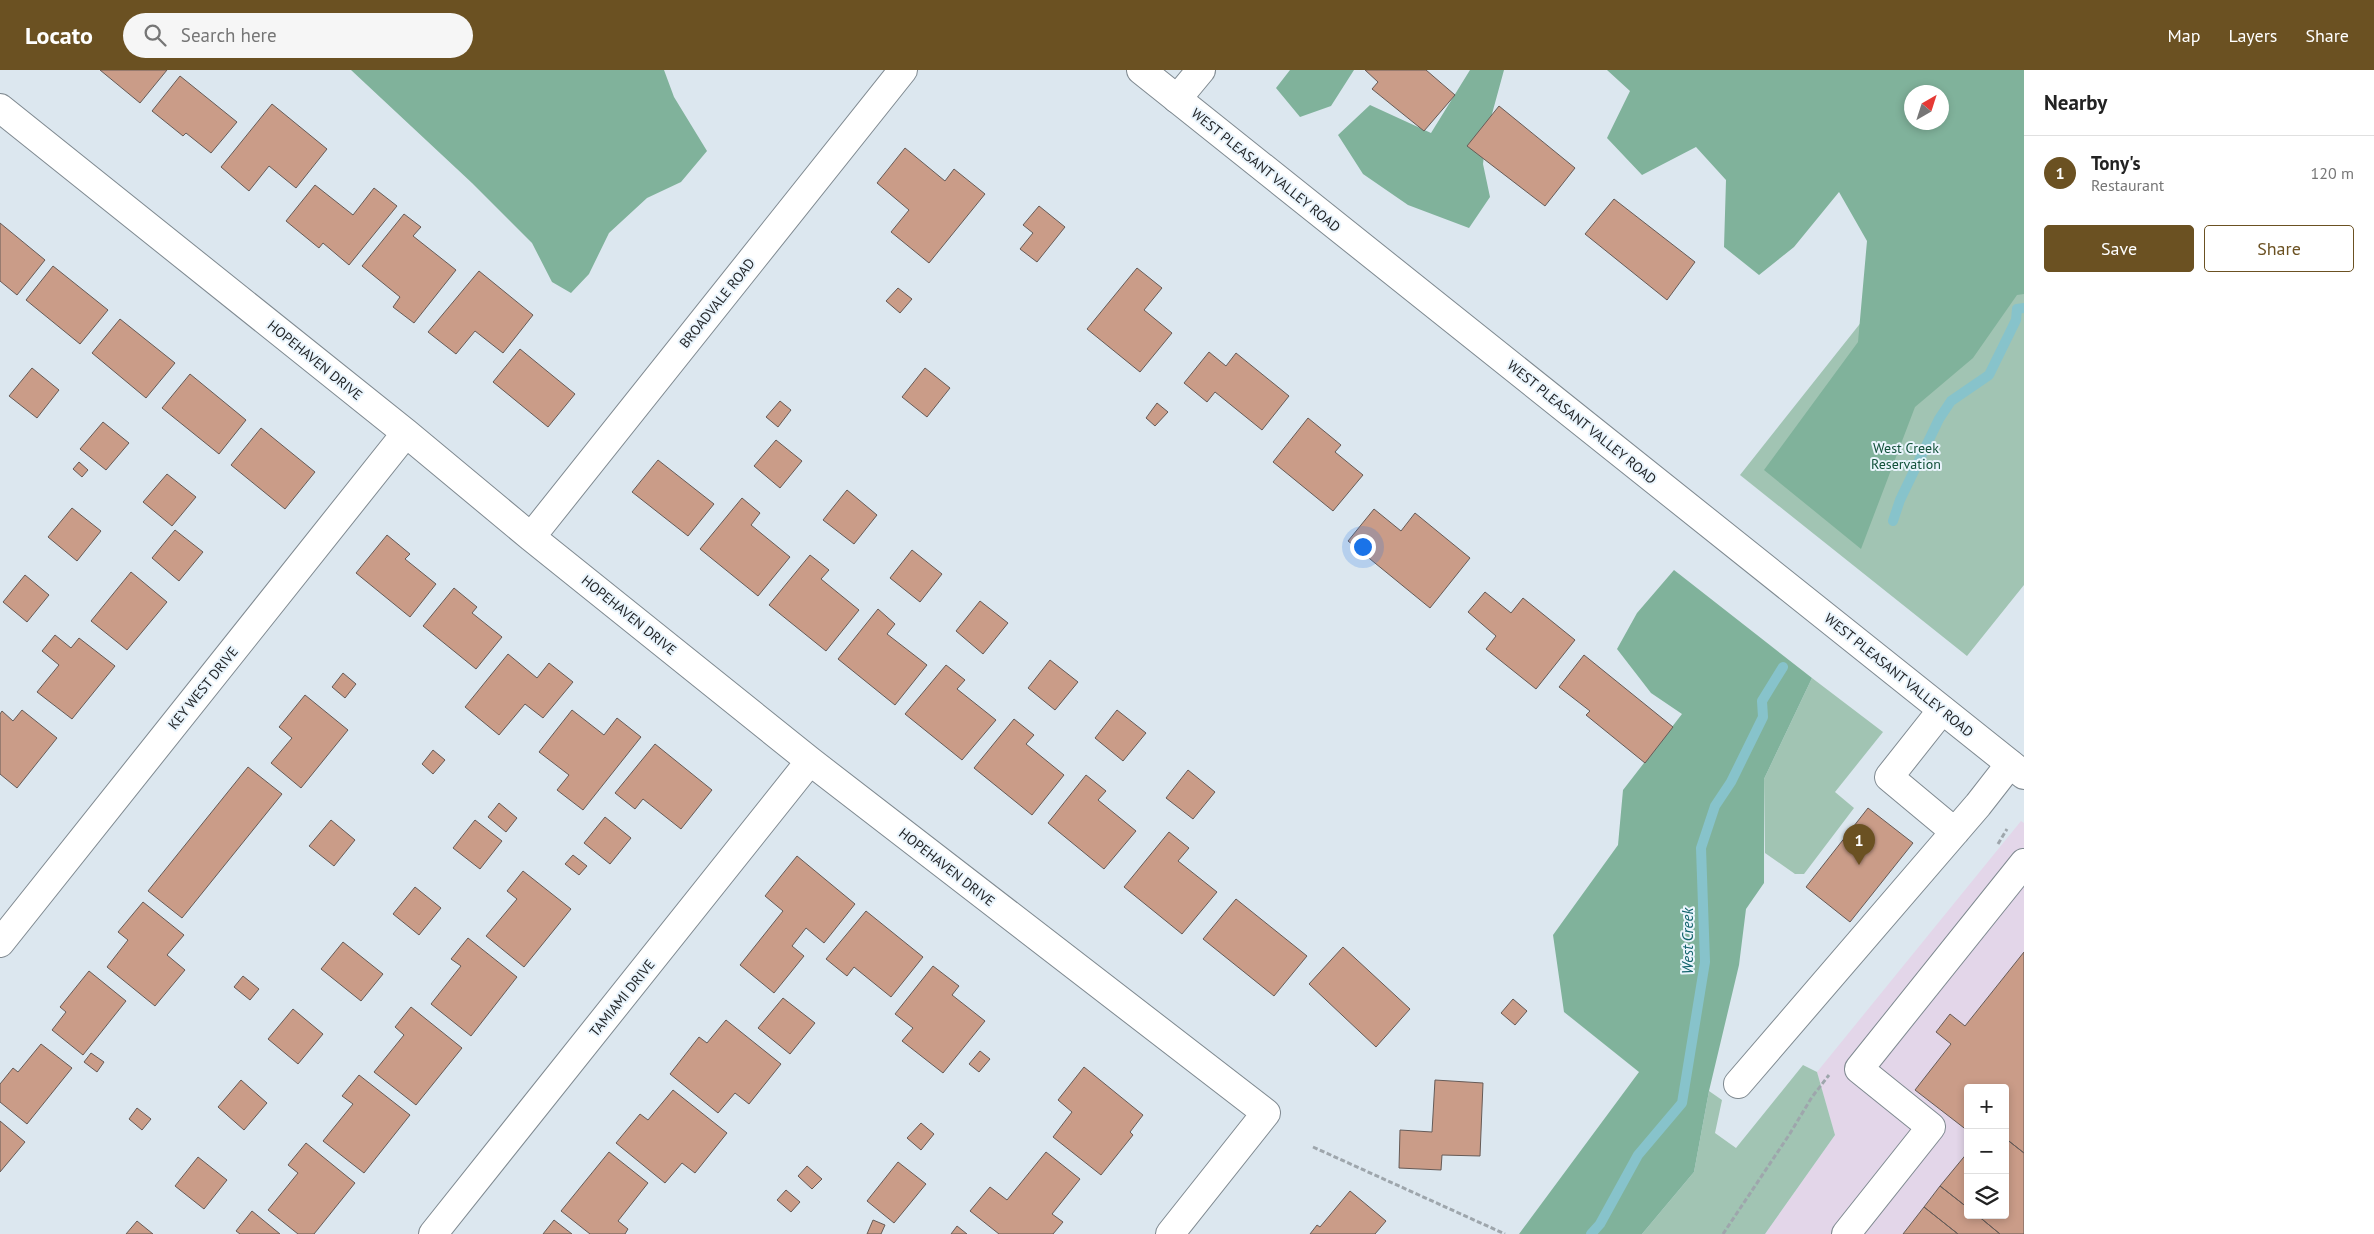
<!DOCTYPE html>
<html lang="en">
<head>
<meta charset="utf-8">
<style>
	:root { --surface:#fff; --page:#f6f6f6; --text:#222; --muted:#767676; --line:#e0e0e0; --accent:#6b5122 }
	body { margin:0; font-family:"PT Sans",sans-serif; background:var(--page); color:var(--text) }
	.controls { position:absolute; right:15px; bottom:15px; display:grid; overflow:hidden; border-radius:5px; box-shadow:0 2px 8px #0003 }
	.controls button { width:45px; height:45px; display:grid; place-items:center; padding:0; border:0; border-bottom:1px solid var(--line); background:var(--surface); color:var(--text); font:25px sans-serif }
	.compass { position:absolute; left:1904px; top:15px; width:45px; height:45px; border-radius:50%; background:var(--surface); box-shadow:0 2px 8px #0003; rotate:39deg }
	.you { position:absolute; left:1362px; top:476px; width:18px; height:18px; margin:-12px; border:4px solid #fff; border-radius:50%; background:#1a73e8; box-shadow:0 0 0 8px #1a73e833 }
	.badge { display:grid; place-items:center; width:32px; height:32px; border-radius:50%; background:var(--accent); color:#fff; font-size:16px; font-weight:700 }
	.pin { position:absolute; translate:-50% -41px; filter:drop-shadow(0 1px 2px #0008) }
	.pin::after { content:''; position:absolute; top:26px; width:18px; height:15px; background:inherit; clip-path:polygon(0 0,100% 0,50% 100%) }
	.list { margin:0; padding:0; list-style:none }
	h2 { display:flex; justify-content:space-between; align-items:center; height:65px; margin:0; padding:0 20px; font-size:21px }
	h2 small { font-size:16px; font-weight:400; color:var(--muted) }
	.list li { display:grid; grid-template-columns:32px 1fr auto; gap:15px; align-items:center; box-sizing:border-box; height:75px; padding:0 20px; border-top:1px solid var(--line) }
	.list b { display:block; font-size:19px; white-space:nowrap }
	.list p { margin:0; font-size:16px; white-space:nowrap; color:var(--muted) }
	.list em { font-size:16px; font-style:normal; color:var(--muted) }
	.actions { display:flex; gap:10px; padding:15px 20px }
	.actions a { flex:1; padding:11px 0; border:1px solid var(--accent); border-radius:5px; text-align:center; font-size:18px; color:var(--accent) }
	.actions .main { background:var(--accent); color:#fff }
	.icon { flex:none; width:28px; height:28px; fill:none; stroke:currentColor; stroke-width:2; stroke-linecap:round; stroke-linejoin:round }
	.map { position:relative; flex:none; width:2024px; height:1164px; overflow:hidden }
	header { display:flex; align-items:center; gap:30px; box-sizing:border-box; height:70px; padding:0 25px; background:var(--accent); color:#fff }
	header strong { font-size:24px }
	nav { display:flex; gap:28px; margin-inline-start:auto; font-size:18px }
	.search { width:350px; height:45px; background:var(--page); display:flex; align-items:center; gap:12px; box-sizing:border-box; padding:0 18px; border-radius:28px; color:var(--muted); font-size:19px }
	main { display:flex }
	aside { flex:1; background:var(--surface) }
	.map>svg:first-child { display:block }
</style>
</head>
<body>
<header>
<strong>Locato</strong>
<div class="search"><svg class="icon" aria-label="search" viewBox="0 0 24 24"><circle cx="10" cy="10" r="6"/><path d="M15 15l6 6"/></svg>Search here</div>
<nav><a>Map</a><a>Layers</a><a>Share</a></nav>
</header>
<main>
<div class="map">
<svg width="2024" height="1164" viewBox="0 0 2024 1164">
	<rect width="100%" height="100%" fill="#dce7ef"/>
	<!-- commercial -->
	<path fill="#e3d6e9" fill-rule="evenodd" d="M2021 751 2024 753V1164H1765L1835 1065 1817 1002ZM1968 1018H2005V1145H1968Z"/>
	<!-- green -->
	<path fill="#a1c4b3" d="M2024 47V515L1967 586 1740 405Z
		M1812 608 1883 662 1835 722 1854 738 1804 804H1795L1765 783 1764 709Z
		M1803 995 1817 1002 1835 1065 1765 1164H1642L1694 1102 1709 1021 1722 1030 1715 1063 1736 1078Z"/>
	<!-- forest -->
	<path fill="#80b29b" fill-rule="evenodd" d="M351 0H664L674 27 707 81 681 112 647 128 609 163 589 204 571 223 552 212 532 173 472 113Z
		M1290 0H1354L1331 36 1300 47 1276 18Z
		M1470 0H1504L1486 66 1483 94 1490 127 1469 158 1408 135 1363 104 1338 65 1370 35 1431 63Z
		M1607 0H2024V224L2017 225 1973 288 1915 337 1861 479 1764 400 1858 272 1867 171 1839 122 1794 177 1759 205 1724 177 1726 110 1696 77 1642 105 1607 68 1630 21ZM1912 22H1942V52H1912Z
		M1674 500 1812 608 1764 709V813L1746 839 1739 895 1709 1021 1694 1102 1642 1164H1519L1639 1002 1564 942 1553 865 1618 775 1623 720 1682 644 1651 623 1617 579 1637 543Z"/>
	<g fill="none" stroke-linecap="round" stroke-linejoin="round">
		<!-- stream -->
		<path stroke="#87c3cb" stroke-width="10" d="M1893 451 1900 430 1939 349 1951 331 1989 305 2016 250 2017 239 2024 238
			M1591 1164 1600 1154 1638 1085 1682 1033 1705 892 1701 778 1715 736 1731 712 1763 647 1762 631 1783 597"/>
	</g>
	<!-- building -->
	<path fill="#ca9c88" stroke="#665b57" d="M100 0H167L140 33Z
		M1365 0H1426L1455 25 1424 61 1372 19 1378 12Z
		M180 6 237 52 211 83 186 63 183 66 152 41Z
		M272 34 327 79 296 118 269 96 249 121 221 97Z
		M1499 36 1575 98 1545 136 1467 76Z
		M905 78 945 111 954 99 985 124 929 193 891 162 909 140 877 113Z
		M315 115 353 145 374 118 397 136 349 195 323 173 319 178 286 151Z
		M1614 129 1695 192 1667 230 1585 164Z
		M1039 136 1065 157 1037 192 1020 179 1033 163 1023 155Z
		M404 144 421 157 413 166 456 200 414 253 393 237 400 227 362 196Z
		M0 153 45 190 17 225 0 211Z
		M53 196 108 240 80 274 26 230Z
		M1137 198 1162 218 1144 240 1172 263 1140 302 1087 259Z
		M479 201 533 245 503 283 475 261 456 284 428 262Z
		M898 218 912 229 900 243 886 231Z
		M120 249 175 293 146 328 92 283Z
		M520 279 575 324 548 357 493 312Z
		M1209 282 1226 296 1236 283 1289 326 1262 360 1215 322 1207 332 1184 313Z
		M32 298 59 320 37 348 9 326Z
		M925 298 950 318 927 347 902 327Z
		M190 304 246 350 219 384 162 338Z
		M780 331 791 340 778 357 766 347Z
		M1157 333 1168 342 1155 356 1146 348Z
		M1308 348 1341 375 1335 382 1363 405 1333 441 1273 392Z
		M103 352 129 373 106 400 80 379Z
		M261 358 315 402 285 439 231 395Z
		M776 370 802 391 780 418 754 396Z
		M658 390 714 434 688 466 632 422Z
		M79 392 88 400 82 407 73 399Z
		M167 404 196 427 172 456 143 432Z
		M847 420 877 445 854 474 823 450Z
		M742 428 760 443 751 455 790 487 758 526 700 479Z
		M72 438 101 461 77 491 48 467Z
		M1374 439 1401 461 1415 443 1470 488 1430 538 1348 471Z
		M175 460 203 482 179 511 152 488Z
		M387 465 410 484 405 489 436 514 410 547 356 503Z
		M912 480 942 504 920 532 890 508Z
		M810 485 829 500 821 509 859 540 826 581 769 535Z
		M131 502 167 532 127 580 91 551Z
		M25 505 49 525 27 552 3 532Z
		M454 518 477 537 472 543 502 567 476 599 423 556Z
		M1485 522 1511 543 1523 528 1575 570 1536 619 1486 579 1496 566 1468 542Z
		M980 531 1008 553 983 584 956 561Z
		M878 539 895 554 887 564 927 595 895 635 838 589Z
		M55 565 71 578 79 568 115 596 72 649 37 622 59 595 42 581Z
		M508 584 537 608 549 593 573 612 543 648 525 634 499 665 465 637Z
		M1584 585 1673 657 1645 693 1586 645 1590 641 1559 617Z
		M1050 590 1078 612 1055 640 1028 618Z
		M946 595 965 610 957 619 996 650 962 690 905 644Z
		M343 603 356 614 345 628 332 617Z
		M305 625 348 660 301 718 271 693 292 668 279 657Z
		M22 640 57 668 17 718 0 704V644L2 641 13 651Z
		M572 640 604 665 617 648 641 667 583 740 557 720 569 705 539 682Z
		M1117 640 1146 663 1123 691 1095 668Z
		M1014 649 1034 665 1026 674 1064 705 1032 745 974 698Z
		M655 674 712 720 681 759 643 729 635 739 615 723Z
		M433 680 445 690 433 704 422 694Z
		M248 697 282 724 182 848 148 821Z
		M1188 700 1215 722 1193 749 1166 728Z
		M1086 705 1106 721 1098 730 1136 761 1104 799 1048 753Z
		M499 733 517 748 506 762 488 747Z
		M1868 738 1913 773 1850 852 1806 817Z
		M605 747 631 768 610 794 584 773Z
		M331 750 355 770 334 796 309 776Z
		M475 750 502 771 480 799 453 778Z
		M1169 762 1189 778 1178 791 1217 822 1182 864 1124 817Z
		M573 785 587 796 579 805 565 794Z
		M797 786 855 834 824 873 806 858 792 876 804 886 774 923 740 895 783 841 765 826Z
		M523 801 571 839 524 897 486 866 517 829 507 821Z
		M415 817 441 838 419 865 393 844Z
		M1236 829 1307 886 1274 926 1203 869Z
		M143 832 184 865 167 885 185 900 155 936 107 897 128 870 118 862Z
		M866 841 923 887 891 927 854 897 847 906 826 889Z
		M468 868 517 907 471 966 431 934 461 896 451 889Z
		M343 872 383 904 361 931 321 899Z
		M1343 877 1410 939 1376 977 1309 914Z
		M2024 882V1083L2005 1068V1018H1968V1061L1915 1020 1951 974 1936 962 1950 944 1965 956Z
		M933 896 959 916 952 925 985 951 943 1003 902 971 913 958 895 944Z
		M89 901 126 931 83 985 52 960 66 942 60 937Z
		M243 906 259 919 250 930 234 917Z
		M783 928 815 953 790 984 758 958Z
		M1513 929 1527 941 1515 955 1501 943Z
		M411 937 462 978 416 1035 374 1002 404 965 395 957Z
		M293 939 323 964 298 994 268 969Z
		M726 950 781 994 749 1034 735 1023 718 1043 670 1004 699 967 707 973Z
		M41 974 72 998 27 1054 0 1032V1014L13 998 18 1002Z
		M980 981 990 989 979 1002 969 994Z
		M91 983 104 992 97 1002 84 992Z
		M1084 997 1143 1045 1130 1062 1133 1065 1101 1105 1053 1067 1072 1042 1058 1030Z
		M359 1005 410 1045 364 1103 323 1071 353 1034 342 1026Z
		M241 1010 267 1033 244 1060 218 1037Z
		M1435 1010 1483 1013 1480 1086 1442 1085 1441 1100 1399 1098 1400 1060 1432 1062Z
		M673 1020 727 1063 695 1103 682 1093 665 1113 616 1073 640 1044 648 1050Z
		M137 1038 151 1049 142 1060 129 1049Z
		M0 1051 25 1072 0 1102Z
		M921 1053 934 1064 921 1080 907 1068Z
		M2005 1068 2024 1083V1164H2000L1977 1145H2005Z
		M306 1073 355 1113 314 1164H298L268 1140 298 1103 288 1095Z
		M609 1082 648 1113 618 1151 628 1159 625 1164H590L561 1141Z
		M1046 1082 1080 1109 1052 1144 1063 1152 1053 1164H999L970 1141 990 1117 1007 1130Z
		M1968 1082V1138L1940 1116Z
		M198 1087 227 1110 204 1139 175 1116Z
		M898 1092 926 1114 894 1153 867 1131Z
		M807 1096 822 1109 812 1119 798 1106Z
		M1940 1116 1968 1138V1145H1977L2000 1164H1958L1924 1137Z
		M786 1120 800 1132 791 1142 777 1130Z
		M1350 1121 1386 1151 1375 1164H1310L1317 1155 1320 1157Z
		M1924 1137 1958 1164H1903Z
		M252 1141 280 1164H240L236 1161Z
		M554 1150 572 1164H543Z
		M873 1150 885 1155 881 1164H867Z
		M137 1151 153 1164H126Z
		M957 1156 967 1164H951Z"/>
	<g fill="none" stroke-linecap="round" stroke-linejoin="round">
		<!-- minor casing -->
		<g stroke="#7f8990" stroke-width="30">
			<path id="minor" d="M1177 29 1201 0
				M0 38 406 363 531 467 810 691 1266 1043 1170 1164
				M531 467 903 0
				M1942 640 1889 707 1955 762
				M0 873 406 363
				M1738 1014 1978 735 2010 694
				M433 1164 810 691
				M1846 1164 1931 1057 1859 999 2024 793"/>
		</g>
		<!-- major casing -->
		<g stroke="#7f8990" stroke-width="30">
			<path id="major" d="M1141 0 2024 705"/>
		</g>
		<!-- path -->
		<path stroke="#9ea6ac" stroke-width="3" stroke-dasharray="5 2.5" stroke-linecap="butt" d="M1998 774 2007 759
			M1313 1077 1505 1164
			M1723 1164 1789 1065 1812 1027 1829 1005"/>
		<!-- minor -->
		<use href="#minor" stroke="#fff" stroke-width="28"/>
		<!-- major -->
		<use href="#major" stroke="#fff" stroke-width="28"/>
	</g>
	<g text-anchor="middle" stroke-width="4" stroke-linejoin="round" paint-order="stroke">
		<!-- street labels -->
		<g font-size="14" fill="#232629" stroke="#e9f4fc">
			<text transform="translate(1266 100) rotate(39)" y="5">WEST PLEASANT VALLEY ROAD</text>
			<text transform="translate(717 233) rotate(-51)" y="5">BROADVALE ROAD</text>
			<text transform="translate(315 290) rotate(39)" y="5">HOPEHAVEN DRIVE</text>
			<text transform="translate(1582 352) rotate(39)" y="5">WEST PLEASANT VALLEY ROAD</text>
			<text transform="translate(629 545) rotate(39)" y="5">HOPEHAVEN DRIVE</text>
			<text transform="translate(1899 605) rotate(39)" y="5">WEST PLEASANT VALLEY ROAD</text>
			<text transform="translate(203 618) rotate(-51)" y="5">KEY WEST DRIVE</text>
			<text transform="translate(947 797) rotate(38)" y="5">HOPEHAVEN DRIVE</text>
			<text transform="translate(622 928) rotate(-51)" y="5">TAMIAMI DRIVE</text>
		</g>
		<!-- park labels -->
		<g font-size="14" fill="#12513a" stroke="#e9f4fc">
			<text x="1906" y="383">West Creek<tspan x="1906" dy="16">Reservation</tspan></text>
		</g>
		<!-- water labels -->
		<g font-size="15" font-style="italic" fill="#10626b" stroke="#e9f4fc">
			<text transform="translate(1688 871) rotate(-90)" y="5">West Creek</text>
		</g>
	</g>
</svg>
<div class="controls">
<button>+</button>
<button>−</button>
<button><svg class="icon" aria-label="layers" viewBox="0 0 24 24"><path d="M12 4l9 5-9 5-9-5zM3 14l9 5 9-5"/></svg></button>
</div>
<svg class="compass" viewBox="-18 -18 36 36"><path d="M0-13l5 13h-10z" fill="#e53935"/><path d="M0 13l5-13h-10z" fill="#767676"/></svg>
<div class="you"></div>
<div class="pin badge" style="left:1859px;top:795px">1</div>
</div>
<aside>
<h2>Nearby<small></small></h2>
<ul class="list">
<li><span class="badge">1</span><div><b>Tony's</b><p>Restaurant</p></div><em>120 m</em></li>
</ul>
<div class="actions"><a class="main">Save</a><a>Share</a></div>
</aside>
</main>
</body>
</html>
